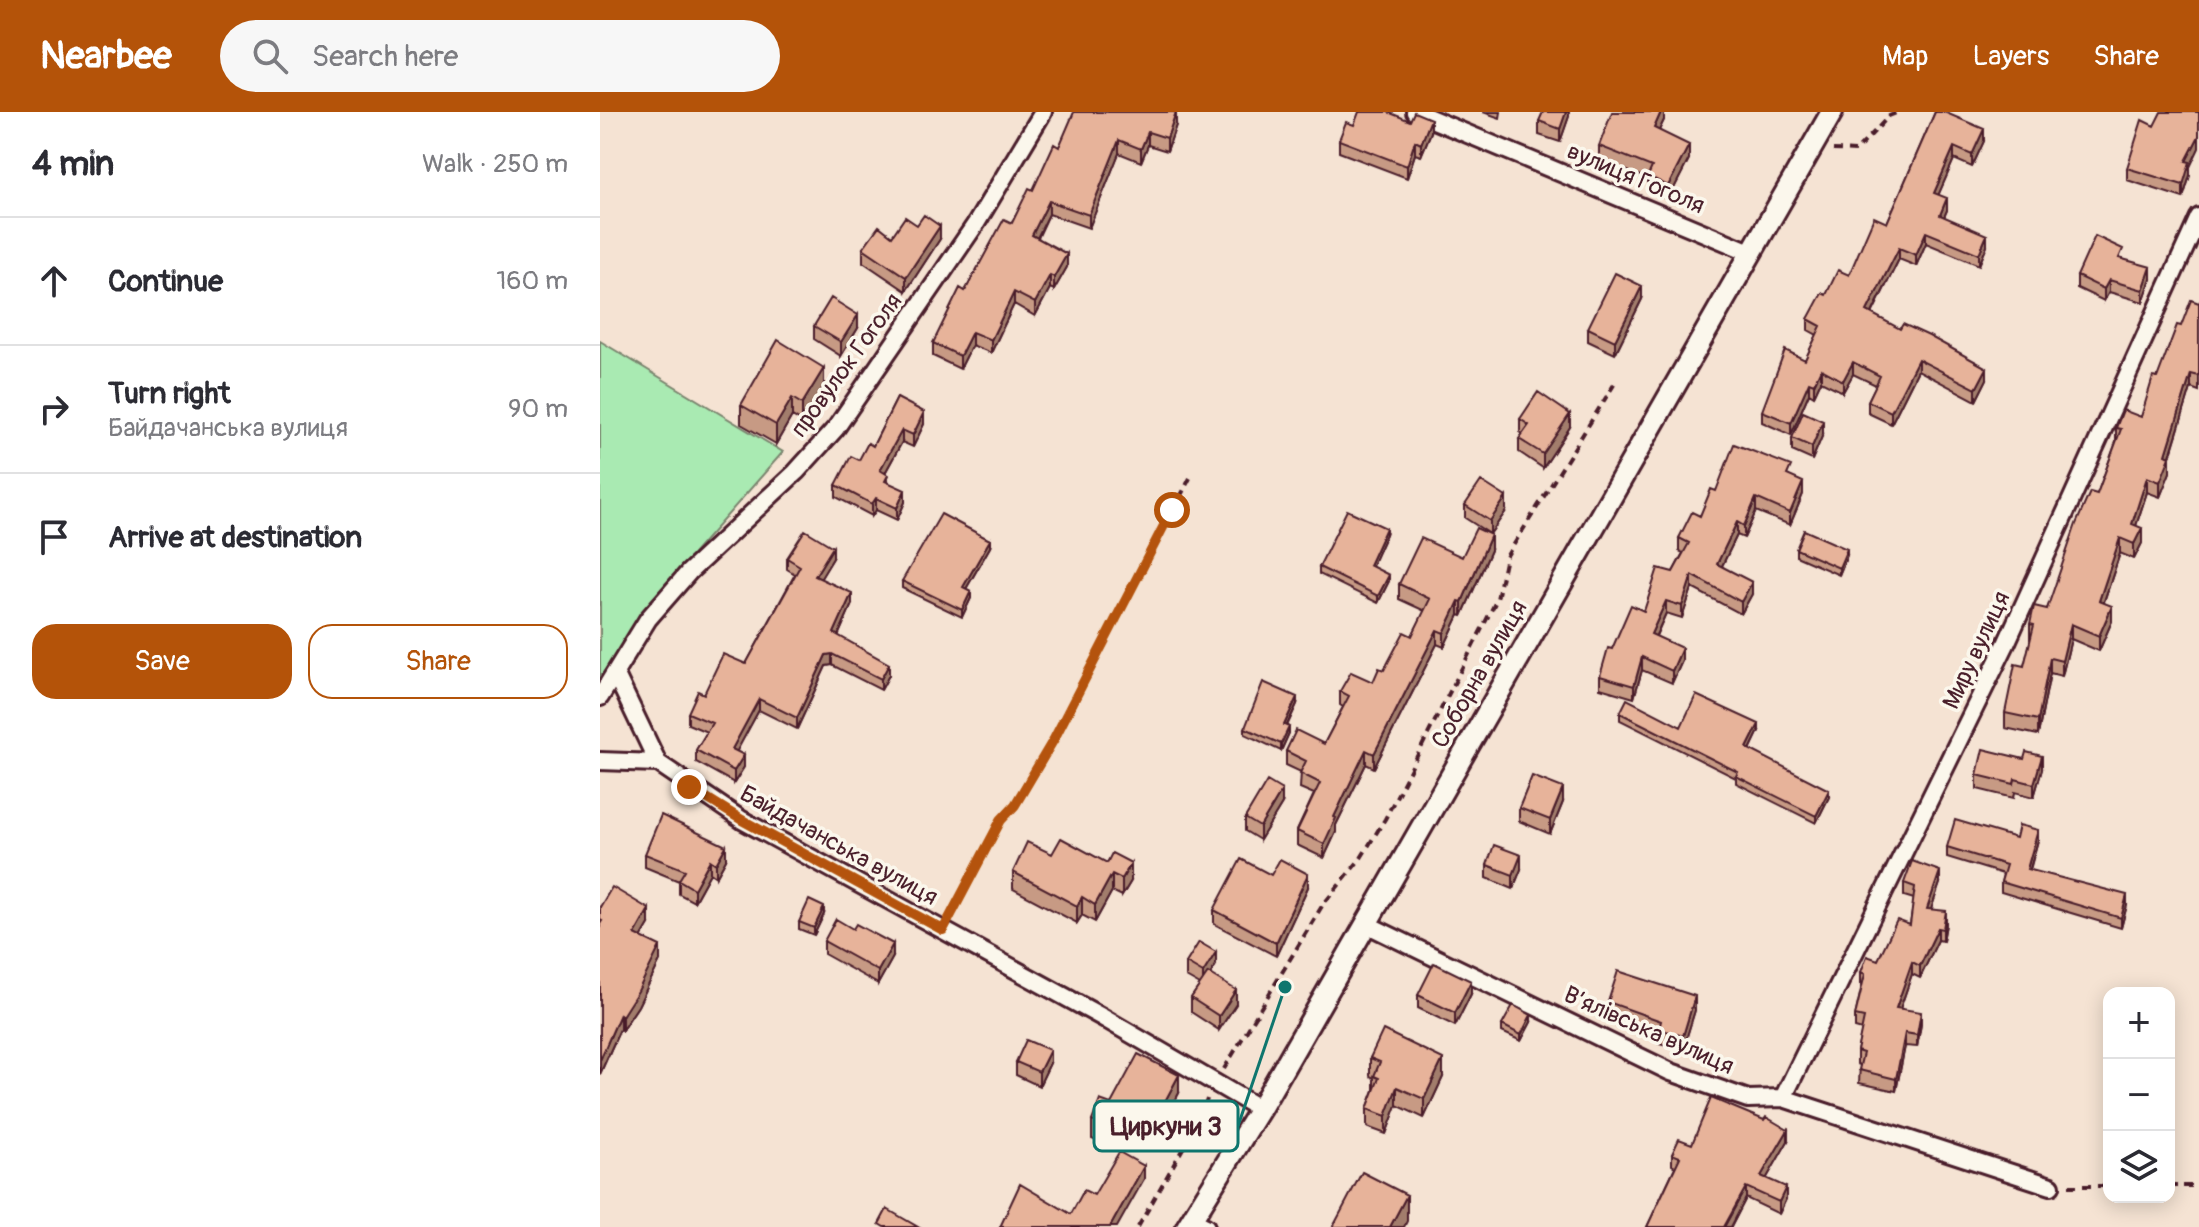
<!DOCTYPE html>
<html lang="en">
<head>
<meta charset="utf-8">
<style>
	:root { --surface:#fff; --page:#f7f7f7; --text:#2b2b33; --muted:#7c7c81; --line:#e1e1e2; --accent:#b45309 }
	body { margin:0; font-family:Pangolin,sans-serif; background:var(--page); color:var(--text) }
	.controls { position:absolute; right:24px; bottom:24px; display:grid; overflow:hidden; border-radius:16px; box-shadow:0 4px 20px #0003 }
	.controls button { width:72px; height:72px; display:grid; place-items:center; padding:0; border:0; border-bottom:2px solid var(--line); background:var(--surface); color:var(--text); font:40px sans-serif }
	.stop { position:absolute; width:24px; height:24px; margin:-18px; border:6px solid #b45309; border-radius:50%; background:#fff }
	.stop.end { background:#b45309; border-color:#fff; box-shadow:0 2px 8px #0008 }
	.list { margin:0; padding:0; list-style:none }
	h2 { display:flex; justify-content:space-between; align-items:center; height:104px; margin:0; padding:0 32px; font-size:34px }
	h2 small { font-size:26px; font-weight:400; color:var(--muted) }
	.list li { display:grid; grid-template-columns:52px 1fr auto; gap:24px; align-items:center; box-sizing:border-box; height:128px; padding:0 32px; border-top:2px solid var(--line) }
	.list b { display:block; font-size:30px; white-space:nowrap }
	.list p { margin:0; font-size:26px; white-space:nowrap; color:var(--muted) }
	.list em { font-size:26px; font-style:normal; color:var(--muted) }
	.actions { display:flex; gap:16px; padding:24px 32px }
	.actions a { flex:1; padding:18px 0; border:2px solid var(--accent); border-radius:24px; text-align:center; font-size:28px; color:var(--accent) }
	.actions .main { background:var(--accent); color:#fff }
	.icon { flex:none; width:44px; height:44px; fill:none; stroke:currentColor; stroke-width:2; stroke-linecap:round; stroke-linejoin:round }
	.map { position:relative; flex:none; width:1599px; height:1115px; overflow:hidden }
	header { display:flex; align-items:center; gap:48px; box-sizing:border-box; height:112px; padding:0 40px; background:var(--accent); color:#fff }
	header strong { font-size:38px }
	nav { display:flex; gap:44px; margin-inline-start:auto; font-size:28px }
	.search { width:560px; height:72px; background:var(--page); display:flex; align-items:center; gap:20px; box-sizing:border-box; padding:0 28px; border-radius:44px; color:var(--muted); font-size:30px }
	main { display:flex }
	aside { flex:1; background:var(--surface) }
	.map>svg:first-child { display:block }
</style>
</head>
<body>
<header>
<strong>Nearbee</strong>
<div class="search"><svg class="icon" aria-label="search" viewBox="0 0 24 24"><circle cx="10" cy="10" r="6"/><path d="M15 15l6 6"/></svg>Search here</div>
<nav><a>Map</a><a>Layers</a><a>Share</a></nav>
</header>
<main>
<aside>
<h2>4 min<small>Walk · 250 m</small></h2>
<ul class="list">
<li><svg class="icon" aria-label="ahead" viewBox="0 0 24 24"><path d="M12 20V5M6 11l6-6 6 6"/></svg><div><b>Continue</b></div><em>160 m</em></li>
<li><svg class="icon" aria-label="right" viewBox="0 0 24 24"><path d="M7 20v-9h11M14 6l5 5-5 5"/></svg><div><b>Turn right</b><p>Байдачанська вулиця</p></div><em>90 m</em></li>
<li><svg class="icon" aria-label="arrive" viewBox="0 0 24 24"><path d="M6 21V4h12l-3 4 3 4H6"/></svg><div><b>Arrive at destination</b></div></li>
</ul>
<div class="actions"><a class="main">Save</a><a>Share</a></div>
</aside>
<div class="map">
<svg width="1599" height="1115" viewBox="0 0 1599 1115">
	<rect width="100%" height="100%" fill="#f5e3d3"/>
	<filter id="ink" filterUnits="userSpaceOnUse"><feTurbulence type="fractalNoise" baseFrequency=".0125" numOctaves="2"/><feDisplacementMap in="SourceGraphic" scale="16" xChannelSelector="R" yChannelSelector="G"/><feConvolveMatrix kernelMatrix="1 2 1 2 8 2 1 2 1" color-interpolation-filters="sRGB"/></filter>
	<g filter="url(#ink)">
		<!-- green -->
		<path fill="#a9eab2" stroke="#7a846e" stroke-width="2" d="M0 229 183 340 94 441 0 565Z"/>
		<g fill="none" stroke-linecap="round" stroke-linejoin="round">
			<!-- minor casing -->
			<g stroke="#4a1f2b" stroke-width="22">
				<path id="minor" d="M815 0 1150 140
					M16 563 58 651
					M0 585 48 507 89 460 196 360 236 316 377 110 443 0
					M0 649 58 651 142 708 502 905 660 997
					M766 812 1071 960 1148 987 1183 986 1451 1074
					M1183 986 1406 532 1599 105
					M591 1108 606 1115"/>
			</g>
			<!-- tertiary casing -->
			<g stroke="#4a1f2b" stroke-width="26">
				<path id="tertiary" d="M587 1115 660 997 1232 0"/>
			</g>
			<!-- path -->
			<path stroke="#4a1f2b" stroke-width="4" stroke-dasharray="8 6" stroke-linecap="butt" d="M1233 38 1256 39 1289 4 1299 0
				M351 802 401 708 415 693 454 627 590 366
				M624 957 722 794 761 746 785 707 897 487 906 445 1015 271
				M1469 1074H1509
				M1569 1074H1599
				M538 1115 602 1003 607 987"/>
			<!-- minor -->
			<use href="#minor" stroke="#fbf7ec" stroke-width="16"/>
			<!-- tertiary -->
			<use href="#tertiary" stroke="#fbf7ec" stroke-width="20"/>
		</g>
		<!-- wall -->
		<path fill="#c79a84" stroke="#4a1f2b" stroke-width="2" d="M883 0H901L900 6Z
			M969 0V4L960 30 939 23V9Z
			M1064 0V8L1059 18 1089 47 1068 88 1048 77V67L999 48V34Z
			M1335 0 1384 29 1372 55 1354 47 1338 83 1347 98 1344 105 1387 134 1379 153 1326 131 1316 154 1299 147 1272 202 1387 267 1376 289 1318 258 1291 312 1268 301V289L1276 273 1253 262 1243 280 1221 269 1214 284 1209 281 1191 323 1162 310V299L1205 248 1217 223 1208 218V207L1226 183 1249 163 1287 111Z
			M576 13 567 39 548 33 541 50 519 41 489 116 449 102 438 126 467 155 454 178 450 176 435 204 414 192 391 241 372 233 360 257 333 244V231L365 179 433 78 459 35Z
			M754 13 831 20 821 44 815 42 807 66 739 40V28Z
			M1554 14 1590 55V63L1583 86 1527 68V56Z
			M292 124 340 127 306 179 263 150V136Z
			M1523 147 1551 167 1543 190 1509 180 1504 189 1477 176V164Z
			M1042 187 1015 242 988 229V216Z
			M1599 191V279L1591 276 1570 345V360L1560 385 1547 380 1536 414 1542 431 1534 447 1520 441 1504 490 1512 509 1499 539 1471 527 1462 564 1450 561 1438 623 1405 616V601L1424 554 1431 527H1430V512L1447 497 1497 382 1516 330V316L1541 305 1581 214Z
			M214 214 258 216 241 244 214 227Z
			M224 274 202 310 192 304 176 332 141 312V293Z
			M297 286 324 312 313 335 302 330 285 361 288 370 305 390 297 408 276 398 272 404 236 385V373L273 334Z
			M920 307 970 315 943 356 919 340V327L923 322 920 320Z
			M1223 322 1212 348 1192 339V326Z
			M1191 365 1203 382 1190 413 1156 399 1144 426 1137 423 1122 454 1152 482 1141 502 1092 476 1082 506 1066 501 1056 524 1082 549 1072 571 1042 558 1034 586 1000 576V564L1012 537 1044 499 1073 460 1083 441 1079 439V426L1100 404 1116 379Z
			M865 393 906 399 890 422 865 406Z
			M786 422 771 454 789 469 778 491 719 462V455Z
			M390 435 366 477 371 486 362 505 302 476V469Z
			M1196 437 1247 443 1239 463 1196 444Z
			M891 438 862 504 859 503 844 535 837 532 774 656 766 652 736 713V720L724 746 697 733V719L714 682 700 676 701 660 686 653V639L724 632 743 595 740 593V579L773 570 812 524 825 499 799 487V472L862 445Z
			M187 446H233L220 467 252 492 238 524 289 563 281 578 232 553 226 554 197 617 159 598 136 639 144 655 134 671 96 650V638L107 620 88 612V601L104 582 146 552 195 462 187 457Z
			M697 592 687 614 689 621 681 639 645 622V616Z
			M1020 601 1081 615 1159 619 1150 638 1229 685 1216 711 1136 671V666L1020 608Z
			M1442 657 1434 685 1415 680 1414 686 1377 677V663Z
			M963 690 950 722 919 709V696Z
			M682 692 660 728 645 719V706Z
			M1416 726 1438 728 1430 758 1527 793 1521 816 1401 780V770L1403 762 1347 745V735Z
			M45 742 126 747 116 765 110 761 94 790 79 782V769L45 755Z
			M452 742 531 769 522 784 512 779 495 810 482 803 477 811 413 777V760Z
			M887 753 921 757 913 777 887 766Z
			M671 763 708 775 676 844 614 812V798Z
			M1304 771H1340L1331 797 1346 812 1343 829 1338 828 1320 866 1312 862 1300 897 1321 912 1317 935 1305 934 1296 979 1259 971 1260 953 1257 952V939L1262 918 1255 916V904L1262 873H1261V860L1278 848 1310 813 1314 787 1304 784Z
			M0 795 49 812 41 825 60 849 38 894 22 918 20 917 0 962Z
			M224 802 214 823 199 817V810Z
			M224 829 293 845 278 872 224 842Z
			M586 851 616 853 610 862 636 892 619 918 591 900V886L600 873 586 865Z
			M871 882 855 914 818 896V883Z
			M1008 890 1095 898 1083 937 1059 931V922L1008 903Z
			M931 910 921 929 902 920V913Z
			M770 946 843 965 824 1006 797 993 786 1022 767 1015V997L774 978V966L770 964Z
			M416 950 450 951 439 974 416 963Z
			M579 981 555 1026 533 1014 523 1040 492 1027V1009L511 992Z
			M1188 1029 1166 1067 1186 1087 1179 1102 1146 1086 1131 1115H1047L1075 1055 1072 1053V1042L1092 1032Z"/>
		<!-- shaded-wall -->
		<path fill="#a27d6c" stroke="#4a1f2b" stroke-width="2" d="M576 0V13L567 39V26Z
			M966 0H969V4L960 30V17Z
			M1061 0H1064V8L1054 29V16Z
			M831 7V20L821 44V32Z
			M1384 17V29L1372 55V43Z
			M548 20V33L541 50V37Z
			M1599 24V36L1590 55V63L1583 86V73L1586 49Z
			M519 28V41L489 116V103Z
			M815 29V42L807 66V54Z
			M1089 33V47L1068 88V74Z
			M1354 35V47L1334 93V81Z
			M1347 86V98L1340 114V103Z
			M449 89V102L432 136V123Z
			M340 114V127L306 179V165Z
			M1326 120V131L1316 154V143Z
			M1387 123V134L1379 153V142Z
			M1299 136V147L1267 211V199Z
			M467 142V155L454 178V165Z
			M1551 155V167L1543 190V178Z
			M450 163V176L435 204V191Z
			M1509 168V180L1504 189V177Z
			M1042 174V187L1015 242V229Z
			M414 180V192L391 241V228Z
			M258 203V216L241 244V230Z
			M372 220V233L360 257V244Z
			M1318 247V258L1291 312V300Z
			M1253 250V262L1243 280V269Z
			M224 256V274L202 310V292Z
			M1387 256V267L1376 289V277Z
			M1221 257V269L1214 284V272Z
			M1591 262V276L1569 347 1570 345V360L1560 385V370L1566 343Z
			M1209 270V281L1191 323V311Z
			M192 286V304L176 332V313Z
			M324 300V312L313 335V323Z
			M970 302V315L943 356V342Z
			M1223 309V322L1212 348V335Z
			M302 318V330L280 370V358Z
			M1547 365V380L1532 426V412Z
			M1203 370V382L1190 413V401Z
			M305 378V390L297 408V396Z
			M906 385V399L890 422V409Z
			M276 386V398L272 404V392Z
			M1156 386V399L1144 426V414Z
			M1137 410V423L1117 464V452Z
			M786 416V422L769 460V453Z
			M1542 416V431L1534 447V432Z
			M891 423V438L862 504V490Z
			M1520 426V441L1499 504V489Z
			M390 428V435L363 482V475Z
			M233 435V446L215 476V464Z
			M1247 437V443L1239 463V456Z
			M789 463V469L778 491V484Z
			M1092 463V476L1082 506V494Z
			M1152 470V482L1141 502V490Z
			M371 479V486L362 505V498Z
			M252 481V492L234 533V521Z
			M859 489V503L844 535V521Z
			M1066 489V501L1051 534V522Z
			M1512 494V509L1499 539V524Z
			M1471 512V527L1462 564V549Z
			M837 518V532L774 656V642Z
			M1082 536V549L1072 571V559Z
			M232 542V553L226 554 197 617V606L226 543Z
			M1042 545V558L1034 586V574Z
			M1450 546V561L1438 623V608Z
			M289 552V563L281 578V567Z
			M697 585V592L684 619V613Z
			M159 587V598L132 648V637Z
			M1159 612V619L1147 644V636Z
			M689 615V621L681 639V632Z
			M766 638V652L736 713V720L724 746V732L734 705Z
			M144 643V655L134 671V659Z
			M1442 644V657L1434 685V672Z
			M963 676V690L950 722V708Z
			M682 678V692L660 728V715Z
			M1229 678V685L1216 711V704Z
			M1438 718V728L1427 767V757Z
			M126 734V747L116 765V752Z
			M921 743V757L913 777V763Z
			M110 748V761L94 790V777Z
			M531 751V769L522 784V767Z
			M1340 759V771L1327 809V797Z
			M512 762V779L495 810V793Z
			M708 762V775L676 844V831Z
			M1527 783V793L1521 816V806Z
			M482 785V803L477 811V794Z
			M224 795V802L214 823V816Z
			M49 797V812L35 836V822Z
			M1346 799V812L1343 829V817Z
			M1338 816V828L1320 866V854Z
			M293 832V845L278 872V859Z
			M60 834V849L38 894 22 918V904Z
			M616 840V853L603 874V861Z
			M1312 850V862L1296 908V896Z
			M871 869V882L855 914V901Z
			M636 878V892L619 918V904Z
			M1095 884V898L1083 937V924Z
			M1321 900V912L1317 935V923Z
			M20 902V917L0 962V948Z
			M931 903V910L921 929V923Z
			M1305 921V934L1296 979V967Z
			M450 938V951L439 974V960Z
			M843 947V965L824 1006V987Z
			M579 963V981L555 1026V1008Z
			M797 975V993L786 1022V1004Z
			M533 996V1014L523 1040V1022Z
			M1188 1018V1029L1161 1076V1064Z
			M544 1054V1067L517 1115H510Z
			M1146 1075V1086L1131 1115H1124Z
			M1186 1075V1087L1179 1102V1090Z
			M807 1083V1109L804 1115H790Z"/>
		<!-- building -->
		<path fill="#e7b39a" stroke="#4a1f2b" stroke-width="2" d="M474 0H576L567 26 548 20 541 37 519 28 489 103 449 89 432 123 467 142 454 165 450 163 435 191 414 180 391 228 372 220 360 244 333 231 360 176 365 179 404 107 412 111 429 76 433 78 454 32 459 35Z
			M759 0H788L810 9 814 0 831 7 821 32 815 29 807 54 739 28 746 10 754 13Z
			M943 0H966L960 17 939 9Z
			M1012 0H1061L1054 16 1089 33 1068 74 1048 64 1052 55 999 34Z
			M1335 0H1344L1384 17 1372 43 1354 35 1334 81 1347 86 1340 103 1387 123 1379 142 1326 120 1316 143 1299 136 1267 199 1300 217 1303 212 1329 224 1387 256 1376 277 1318 247 1291 300 1268 289 1280 264 1253 250 1243 269 1221 257 1214 272 1209 270 1191 311 1162 299 1185 238 1205 248 1221 214 1208 207 1222 181 1226 183 1238 158 1249 163 1274 105 1287 111Z
			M1561 0H1599V24L1586 49 1590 50 1583 73 1527 56 1542 8 1554 14Z
			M324 103 340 114 306 165 263 136 279 114 292 124 305 105 317 113Z
			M1495 124 1523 137 1519 146 1551 155 1543 178 1509 168 1504 177 1477 164Z
			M1015 161 1042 174 1015 229 988 216Z
			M231 186 258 203 241 230 214 214Z
			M1591 188 1599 191V264L1591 262 1566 343 1570 345 1560 370 1547 365 1532 412 1542 416 1534 432 1520 426 1499 489 1512 494 1499 524 1471 512 1462 549 1450 546 1438 608 1405 601 1415 552 1424 554 1434 513 1430 512 1434 494 1447 497 1476 412 1490 380 1497 382 1521 317 1516 316 1523 298 1541 305 1553 265 1557 266 1577 213 1581 214Z
			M178 228 224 256 202 292 192 286 176 313 141 293Z
			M938 280 970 302 943 342 919 327 929 313 920 307Z
			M297 286 324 300 313 323 302 318 280 358 288 363 285 369 305 378 297 396 276 386 272 392 236 373 251 344 259 348 268 331 273 334Z
			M1203 300 1223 309 1212 335 1192 326Z
			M1134 332 1191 354 1187 363 1203 370 1190 401 1156 386 1144 414 1137 410 1117 452 1152 470 1141 490 1092 463 1082 494 1066 489 1051 522 1082 536 1072 559 1042 545 1034 574 1000 564 1008 536 1012 537 1031 493 1044 499 1058 456 1073 460 1089 431 1079 426 1092 400 1100 404 1111 377 1116 379Z
			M881 369 906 385 890 409 865 393Z
			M747 398 786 416 769 453 789 463 778 484 719 455Z
			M341 402 390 428 363 475 371 479 362 498 302 469Z
			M876 416 891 423 862 490 859 489 844 521 837 518 774 642 766 638 734 705 736 706 724 732 697 719 720 671 700 661 706 649 686 639 696 618 724 632 749 584 740 579 751 560 773 570 779 556 784 558 804 520 812 524 830 487 799 472 821 426 862 445Z
			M205 418 233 435 215 464 252 481 234 521 289 552 281 567 232 542 226 543 197 606 159 587 132 637 144 643 134 659 96 638 112 611 88 601 98 579 104 582 123 542 146 552 200 454 187 446Z
			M1204 418 1247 437 1239 456 1196 437Z
			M663 570 697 585 684 613 689 615 681 632 645 616Z
			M1096 583 1159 612 1147 636 1229 678 1216 704 1136 664 1138 660 1020 601 1027 587 1081 615Z
			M1383 637 1424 647 1426 640 1442 644 1434 672 1415 667 1414 672 1377 663Z
			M932 664 963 676 950 708 919 696Z
			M667 669 682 678 660 715 645 706Z
			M61 703 126 734 116 752 110 748 94 777 79 768 85 758 45 742Z
			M1355 708 1416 726 1419 713 1438 718 1427 757 1527 783 1521 806 1401 770 1406 753 1347 735Z
			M461 726 507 751 512 741 531 751 522 767 512 762 495 793 482 785 477 794 413 760 427 730 452 742Z
			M894 733 921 743 913 763 887 753Z
			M641 747 671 763 680 747 708 762 676 831 614 798Z
			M1312 749 1340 759 1327 797 1346 799 1343 817 1338 816 1320 854 1312 850 1296 896 1321 900 1317 923 1305 921 1296 967 1259 958 1263 941 1257 939 1264 906 1255 904 1265 862 1261 860 1267 844 1278 848 1297 808 1310 813 1315 775 1304 771Z
			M12 775 49 797 35 822 60 834 38 879 22 904 20 902 0 948V812L2 809 0 808V795Z
			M209 788 224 795 214 816 199 810Z
			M236 807 253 817 256 812 293 832 278 859 224 829Z
			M599 830 616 840 603 861 586 851Z
			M834 851 871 869 855 901 818 883Z
			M1018 859 1095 884 1083 924 1059 917 1061 909 1008 890Z
			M608 861 636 878 619 904 591 886Z
			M913 893 931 903 921 923 902 913Z
			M783 918 843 947 824 987 797 975 786 1004 767 997 779 966 774 964 780 950 770 946Z
			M426 928 450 938 439 960 416 950Z
			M538 942 579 963 555 1008 533 996 523 1022 492 1009 500 988 511 992Z
			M1111 986 1164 1008 1166 1005 1188 1018 1161 1064 1186 1075 1179 1090 1146 1075 1124 1115H1047L1080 1045 1072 1042 1079 1027 1092 1032Z
			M519 1040 544 1054 510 1115H400L420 1072 471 1102 484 1078 494 1083Z
			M762 1060 807 1083 790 1115H733Z
			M287 1097 318 1115H284L279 1112Z"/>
	</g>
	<g fill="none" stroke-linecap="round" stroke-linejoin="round" filter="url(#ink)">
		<!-- route -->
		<path stroke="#b45309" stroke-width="10" d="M89 675 142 708 343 818 401 708 415 693 454 627 572 398"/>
	</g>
	<g text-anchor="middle" stroke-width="7" stroke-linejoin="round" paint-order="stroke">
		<!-- street labels -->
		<g font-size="24" fill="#4a1f2b" stroke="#fbf7ec">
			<text transform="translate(1036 66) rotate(23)" y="8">вулиця Гоголя</text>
			<text transform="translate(246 253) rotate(-54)" y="8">провулок Гоголя</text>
			<text transform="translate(1376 538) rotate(-65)" y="8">Миру вулиця</text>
			<text transform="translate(879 562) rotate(-60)" y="8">Соборна вулиця</text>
			<text transform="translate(239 733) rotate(29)" y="8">Байдачанська вулиця</text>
			<text transform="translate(1049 918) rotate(24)" y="8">В’ялівська вулиця</text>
		</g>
	</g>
	<!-- callouts -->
	<path fill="none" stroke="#0f766e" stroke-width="3" d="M685 875L638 1014"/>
	<circle fill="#0f766e" stroke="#fbf7ec" stroke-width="3" cx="685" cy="875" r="8"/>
	<rect fill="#fbf7ec" stroke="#0f766e" stroke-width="3" x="494" y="989" width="144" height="50" rx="8"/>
	<g font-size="26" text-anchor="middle" font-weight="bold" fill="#4a1f2b">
		<text x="566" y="1023">Циркуни 3</text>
	</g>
</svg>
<div class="controls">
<button>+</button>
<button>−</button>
<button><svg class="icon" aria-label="layers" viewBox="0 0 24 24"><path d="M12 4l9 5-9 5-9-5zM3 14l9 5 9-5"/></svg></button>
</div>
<div class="stop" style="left:572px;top:398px"></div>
<div class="stop end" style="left:89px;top:675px"></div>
</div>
</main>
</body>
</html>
